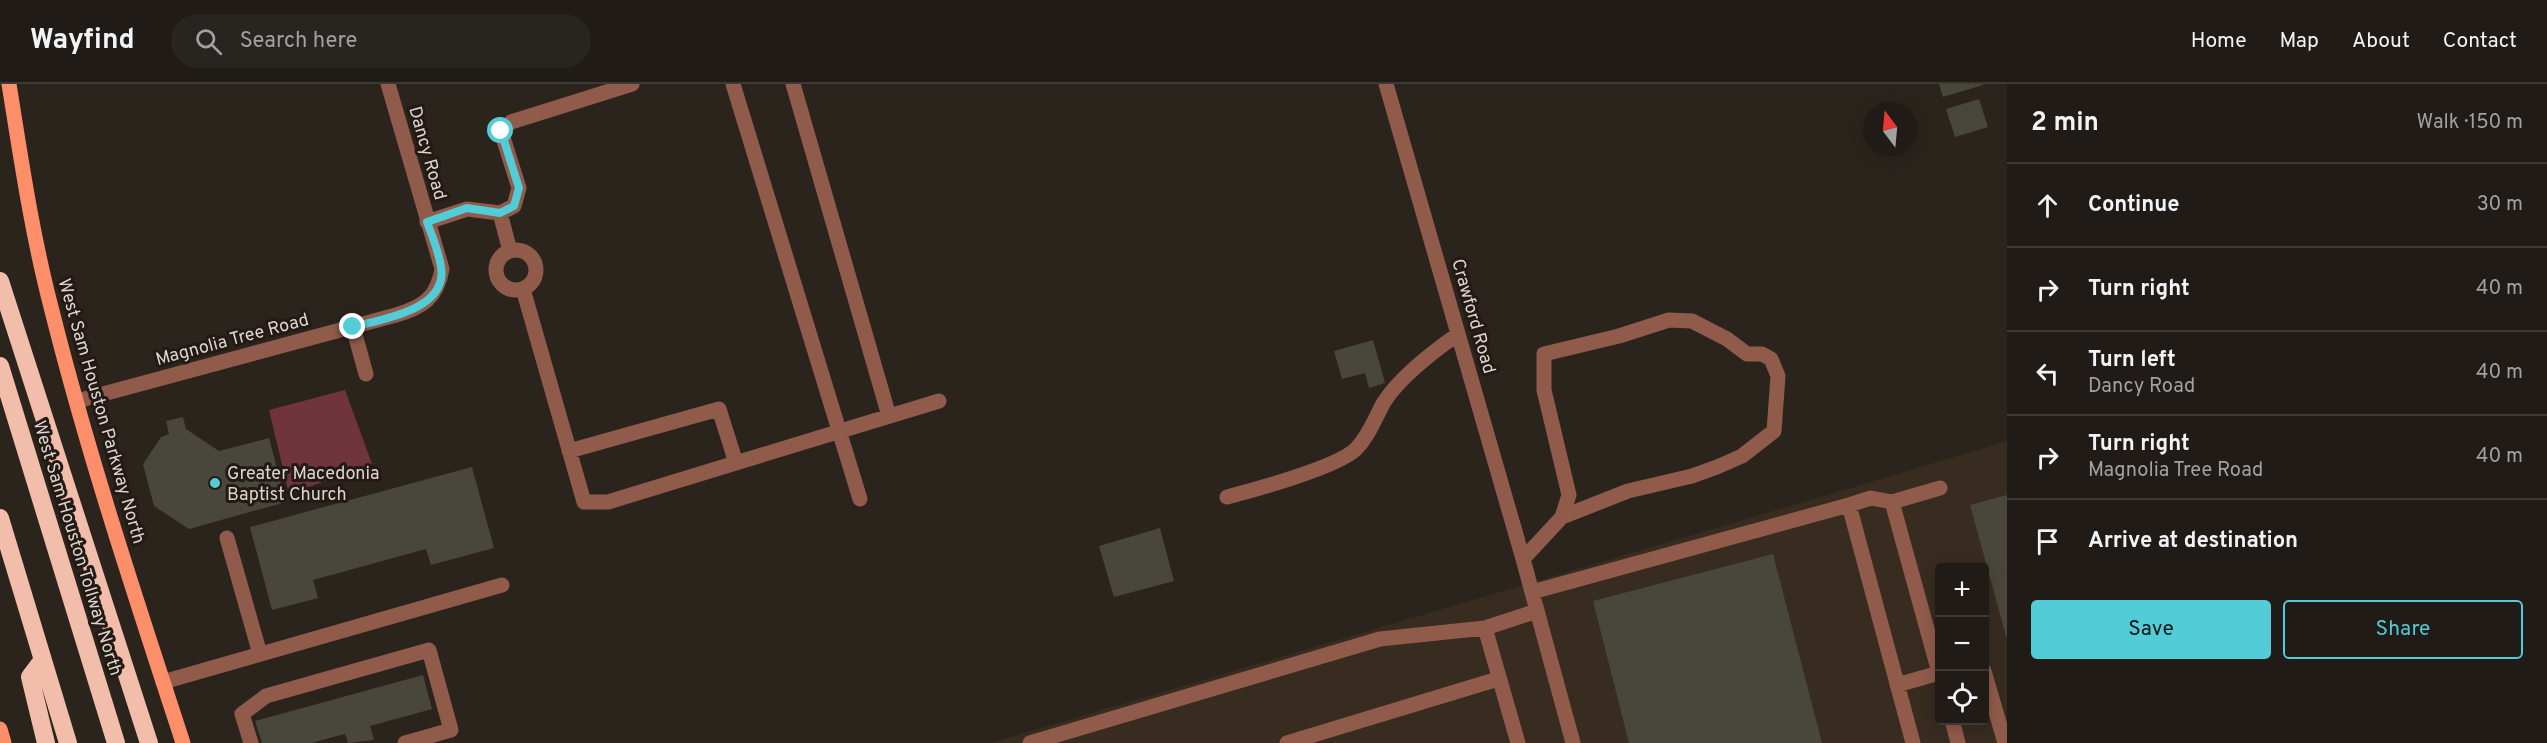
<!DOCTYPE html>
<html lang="en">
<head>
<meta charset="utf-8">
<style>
	:root { --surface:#201b16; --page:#28241f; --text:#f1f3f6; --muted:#a2a1a1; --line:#3d3935; --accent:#52ccd6 }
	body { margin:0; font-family:Overpass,sans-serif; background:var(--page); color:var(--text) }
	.controls { position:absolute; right:18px; bottom:18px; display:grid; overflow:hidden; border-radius:6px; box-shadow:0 3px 15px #0003 }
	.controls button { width:54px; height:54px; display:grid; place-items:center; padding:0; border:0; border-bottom:2px solid var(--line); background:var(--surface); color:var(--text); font:30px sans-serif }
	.compass { position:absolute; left:1863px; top:18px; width:54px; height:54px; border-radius:50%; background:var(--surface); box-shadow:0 3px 15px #0003; rotate:344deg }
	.stop { position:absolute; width:18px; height:18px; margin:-14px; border:4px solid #52ccd6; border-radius:50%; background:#fff }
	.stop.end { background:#52ccd6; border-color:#fff; box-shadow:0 2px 6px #0008 }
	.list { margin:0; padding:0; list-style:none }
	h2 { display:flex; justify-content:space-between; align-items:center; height:78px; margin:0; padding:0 24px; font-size:26px }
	h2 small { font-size:20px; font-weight:400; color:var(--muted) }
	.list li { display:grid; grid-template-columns:39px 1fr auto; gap:18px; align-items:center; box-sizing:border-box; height:84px; padding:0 24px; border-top:2px solid var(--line) }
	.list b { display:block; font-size:22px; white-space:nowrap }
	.list p { margin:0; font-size:20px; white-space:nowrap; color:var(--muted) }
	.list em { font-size:20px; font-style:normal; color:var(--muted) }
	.actions { display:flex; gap:12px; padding:18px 24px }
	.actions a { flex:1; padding:14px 0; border:2px solid var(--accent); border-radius:6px; text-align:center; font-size:21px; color:var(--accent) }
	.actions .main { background:var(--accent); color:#111 }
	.icon { flex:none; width:33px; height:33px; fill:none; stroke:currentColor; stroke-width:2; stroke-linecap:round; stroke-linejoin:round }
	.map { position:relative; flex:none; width:2007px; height:659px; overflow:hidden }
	header { display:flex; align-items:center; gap:36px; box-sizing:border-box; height:84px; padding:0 30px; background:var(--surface); border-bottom:2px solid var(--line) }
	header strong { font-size:28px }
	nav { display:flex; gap:33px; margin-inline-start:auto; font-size:21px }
	.search { width:420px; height:54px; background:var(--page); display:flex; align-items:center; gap:15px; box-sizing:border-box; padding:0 21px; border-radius:33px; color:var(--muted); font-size:22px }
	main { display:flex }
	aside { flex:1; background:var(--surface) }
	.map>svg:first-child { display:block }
</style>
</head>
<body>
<header>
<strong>Wayfind</strong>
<div class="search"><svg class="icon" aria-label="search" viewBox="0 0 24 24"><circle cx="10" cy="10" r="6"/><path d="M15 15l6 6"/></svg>Search here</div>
<nav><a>Home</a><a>Map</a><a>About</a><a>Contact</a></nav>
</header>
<main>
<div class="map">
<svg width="2007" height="659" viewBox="0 0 2007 659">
	<rect width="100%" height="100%" fill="#2b241d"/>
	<!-- built -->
	<path fill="#382c20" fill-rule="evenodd" d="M2007 357V659H991L1861 401ZM1940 484H1984V636H1940Z"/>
	<!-- green -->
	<path fill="#70343e" d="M345 306 372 380 289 410 269 326Z"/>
	<!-- building -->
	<path fill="#49463c" d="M1939 0H1983V1L1943 13Z
		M1979 15 1988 43 1955 53 1946 25Z
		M1373 256 1385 299 1369 304 1365 289 1342 295 1334 267Z
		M183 333 186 345 219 367 269 354 286 418 189 445 154 422 143 380 161 353 169 350 166 337Z
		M472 383 494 464 431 481 426 465 313 496 318 514 272 526 250 443Z
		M2007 411V552H2006L1970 421Z
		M1160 444 1174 497 1114 513 1099 462Z
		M1773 470 1822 659H1629L1593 517Z
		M423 591 432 625 370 642 374 656 348 659 345 650 311 659H262L255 637Z"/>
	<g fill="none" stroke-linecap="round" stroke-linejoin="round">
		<!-- minor -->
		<path stroke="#905b4a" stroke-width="15" d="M733 0 860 415
			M793 0 889 332
			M1386 0 1523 475 1573 659
			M500 129 514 122 519 104 501 47 511 38 632 0
			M427 138 467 125 500 129 510 167
			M496 186a20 20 0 1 1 40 0a20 20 0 1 1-40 0Z
			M523 205 584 418H608L939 317
			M353 243 366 290
			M77 317 396 231C423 223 437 214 442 185L388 0
			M569 367 719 325 736 379
			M1227 413C1254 406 1338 383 1356 365 1369 352 1375 334 1384 318 1400 293 1434 267 1458 250
			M1849 421 1871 414 1892 418
			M227 454 260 570
			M1523 475 1562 433 1569 411 1544 306V270L1619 252 1669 236 1692 237 1727 255 1747 270H1762L1771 275 1778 292 1774 347 1742 372 1717 383 1692 392 1628 407 1562 433
			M1532 508 1849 421 1913 659
			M1485 544 1518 659
			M1984 587 2005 659
			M1940 592 1892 418 1940 404
			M163 598 502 501
			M1897 601 1939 589
			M1952 636 1958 659
			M251 659 242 630 266 612 429 566 451 646 405 659
			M1030 659 1380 555 1485 544 1537 527
			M1287 659 1498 595"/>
		<!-- major -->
		<path stroke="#fc8e6a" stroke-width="15" d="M9 0C21 75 32 150 51 223 88 371 136 515 183 659
			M0 645 4 659"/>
		<!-- highway -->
		<path stroke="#f3bdac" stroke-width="18" d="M0 197 149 659
			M0 282 116 659
			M0 434 68 659
			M42 577 30 593 46 659"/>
	</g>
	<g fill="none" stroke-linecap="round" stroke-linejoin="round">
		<!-- route -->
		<path stroke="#52ccd6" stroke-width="8" d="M353 243C382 235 448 226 441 183 439 168 432 152 427 138L467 124 500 129 514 122 519 104 501 47"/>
	</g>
	<!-- markers -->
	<circle fill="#52ccd6" stroke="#221a13" stroke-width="2" cx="215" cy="399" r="6"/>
	<g text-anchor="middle" stroke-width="6" stroke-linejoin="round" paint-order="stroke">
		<!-- street labels -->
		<g font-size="18" fill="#dbd6d1" stroke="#221a13">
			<text transform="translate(428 69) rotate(74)" y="6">Dancy Road</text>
			<text transform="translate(1474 232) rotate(74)" y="6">Crawford Road</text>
			<text transform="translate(232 255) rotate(-15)" y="6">Magnolia Tree Road</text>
			<text transform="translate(102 327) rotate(74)" y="6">West Sam Houston Parkway North</text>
			<text transform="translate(78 464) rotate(73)" y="6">West Sam Houston Tollway North</text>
		</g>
		<!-- poi labels -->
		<g font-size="18" fill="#dbd6d1" stroke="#221a13" text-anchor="start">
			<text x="227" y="395">Greater Macedonia<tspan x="227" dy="21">Baptist Church</tspan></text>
		</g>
	</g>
</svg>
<div class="controls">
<button>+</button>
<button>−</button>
<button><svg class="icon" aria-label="locate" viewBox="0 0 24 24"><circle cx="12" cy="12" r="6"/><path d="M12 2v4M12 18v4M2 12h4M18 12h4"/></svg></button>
</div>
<svg class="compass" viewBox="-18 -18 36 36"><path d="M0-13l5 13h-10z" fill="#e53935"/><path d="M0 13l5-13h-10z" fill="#a2a1a1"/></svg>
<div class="stop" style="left:501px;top:47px"></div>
<div class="stop end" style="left:353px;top:243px"></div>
</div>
<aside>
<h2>2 min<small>Walk · 150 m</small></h2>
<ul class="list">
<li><svg class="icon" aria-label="ahead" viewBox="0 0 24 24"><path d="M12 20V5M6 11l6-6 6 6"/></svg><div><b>Continue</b></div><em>30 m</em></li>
<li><svg class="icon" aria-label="right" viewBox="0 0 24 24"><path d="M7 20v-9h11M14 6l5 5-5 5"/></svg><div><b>Turn right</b></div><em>40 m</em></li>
<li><svg class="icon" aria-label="left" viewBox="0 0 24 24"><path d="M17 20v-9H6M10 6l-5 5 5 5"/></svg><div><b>Turn left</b><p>Dancy Road</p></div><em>40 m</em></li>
<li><svg class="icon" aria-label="right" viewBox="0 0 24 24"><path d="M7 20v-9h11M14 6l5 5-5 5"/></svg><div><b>Turn right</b><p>Magnolia Tree Road</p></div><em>40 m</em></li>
<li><svg class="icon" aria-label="arrive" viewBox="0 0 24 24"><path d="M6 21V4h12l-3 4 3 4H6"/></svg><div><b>Arrive at destination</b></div></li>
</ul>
<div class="actions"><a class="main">Save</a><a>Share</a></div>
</aside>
</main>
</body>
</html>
